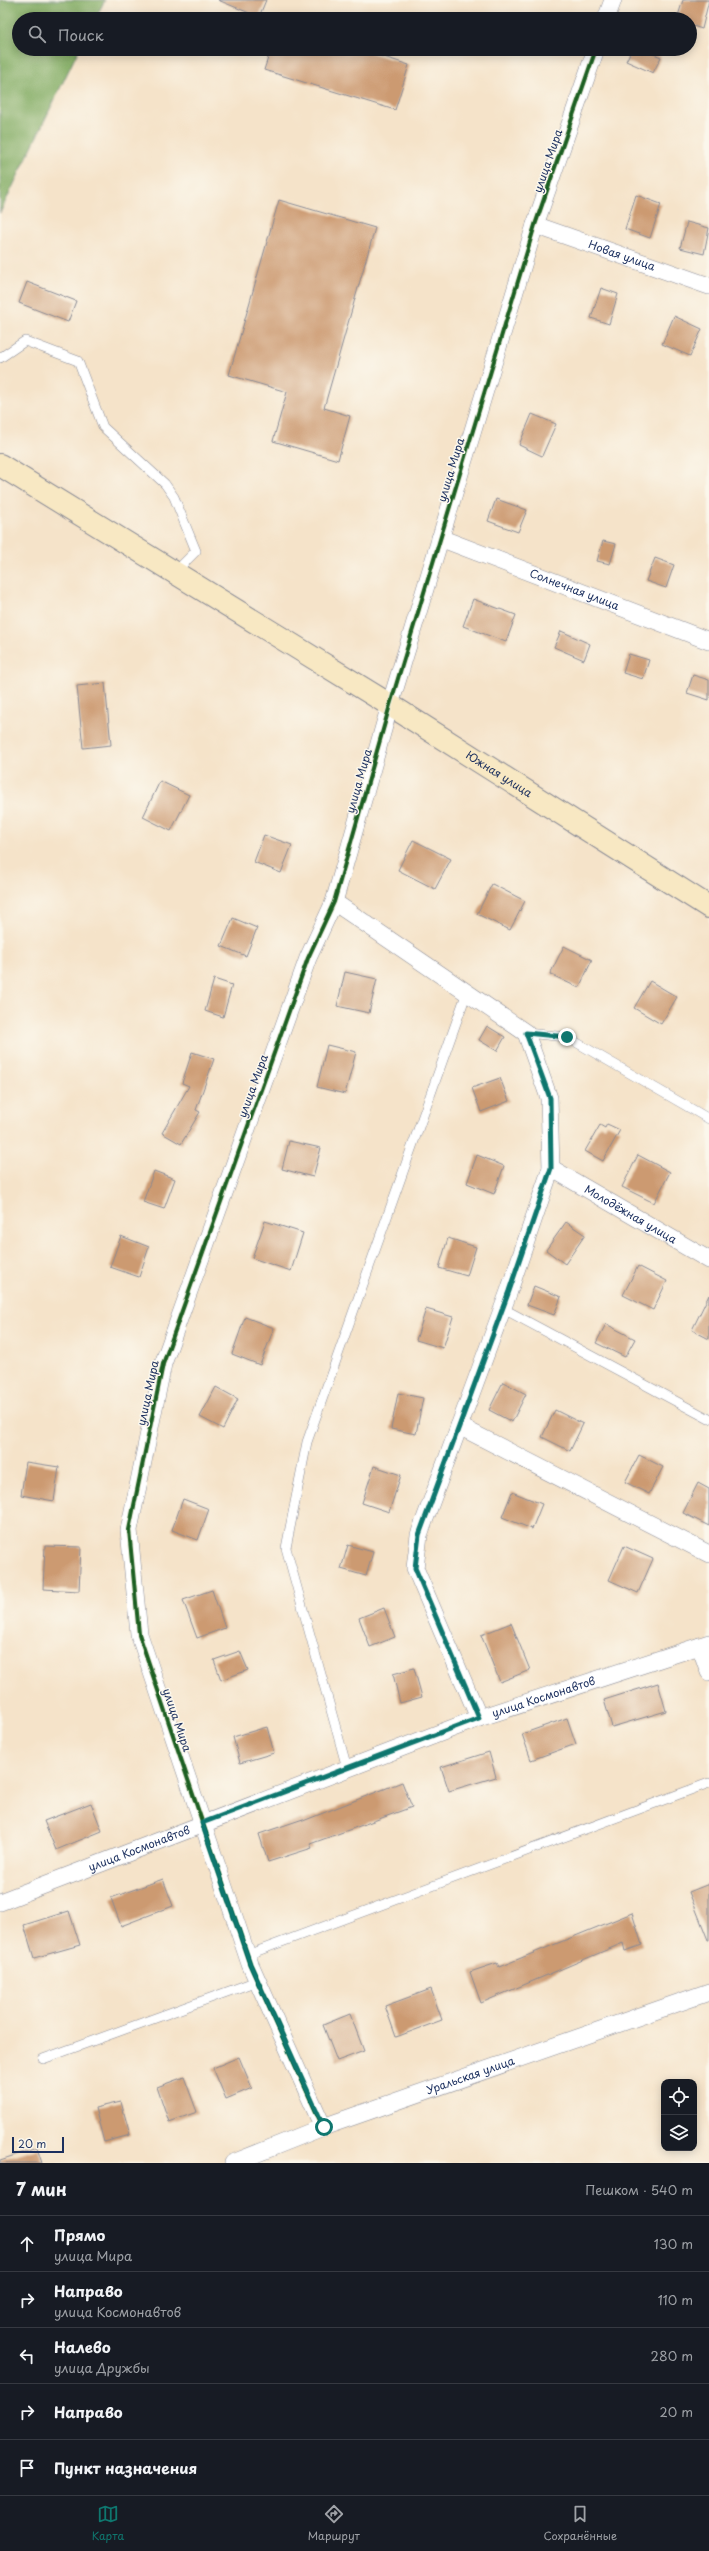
<!DOCTYPE html>
<html lang="ru">
<head>
<meta charset="utf-8">
<style>
	:root { --surface:#171b24; --page:#20242c; --text:#f1f3f6; --muted:#9ea1a6; --line:#363941; --accent:#0f766e }
	body { margin:0; font-family:"Playpen Sans",sans-serif; background:var(--page); color:var(--text) }
	.controls { position:absolute; right:12px; bottom:12px; display:grid; overflow:hidden; border-radius:8px; box-shadow:0 2px 10px #0003 }
	.controls button { width:36px; height:36px; display:grid; place-items:center; padding:0; border:0; border-bottom:1px solid var(--line); background:var(--surface); color:var(--text); font:20px sans-serif }
	.scale { position:absolute; left:12px; bottom:10px; width:52px; box-sizing:border-box; padding-left:4px; border:2px solid #1b2f5e; border-top:0; font-size:11px; line-height:14px; white-space:nowrap; color:#1b2f5e; -webkit-text-stroke:3px #fbf7ec; paint-order:stroke }
	.stop { position:absolute; width:12px; height:12px; margin:-9px; border:3px solid #0f766e; border-radius:50%; background:#fff }
	.stop.end { background:#0f766e; border-color:#fff; box-shadow:0 1px 4px #0008 }
	.list { margin:0; padding:0; list-style:none }
	h2 { display:flex; justify-content:space-between; align-items:center; height:52px; margin:0; padding:0 16px; font-size:17px }
	h2 small { font-size:13px; font-weight:400; color:var(--muted) }
	.list li { display:grid; grid-template-columns:26px 1fr auto; gap:12px; align-items:center; box-sizing:border-box; height:56px; padding:0 16px; border-top:1px solid var(--line) }
	.list b { display:block; font-size:15px; white-space:nowrap }
	.list p { margin:0; font-size:13px; white-space:nowrap; color:var(--muted) }
	.list em { font-size:13px; font-style:normal; color:var(--muted) }
	.icon { flex:none; width:22px; height:22px; fill:none; stroke:currentColor; stroke-width:2; stroke-linecap:round; stroke-linejoin:round }
	.map { position:relative; flex:none; width:709px; height:2163px; overflow:hidden }
	.search { position:absolute; background:var(--surface); box-shadow:0 2px 10px #0003; left:12px; right:12px; top:12px; height:44px; display:flex; align-items:center; gap:10px; box-sizing:border-box; padding:0 14px; border-radius:22px; color:var(--muted); font-size:15px }
	.sheet { height:332px; background:var(--surface) }
	nav { display:flex; justify-content:space-around; align-items:center; box-sizing:border-box; height:56px; border-top:1px solid var(--line); background:var(--surface); font-size:11px; color:var(--muted) }
	nav a { display:grid; justify-items:center; gap:2px }
	nav .on { color:var(--accent) }
	.map>svg:first-child { display:block }
</style>
</head>
<body>
<div class="map">
<svg width="709" height="2163" viewBox="0 0 709 2163">
	<rect width="100%" height="100%" fill="#fbf7ec"/>
	<filter id="ink" filterUnits="userSpaceOnUse"><feTurbulence type="fractalNoise" baseFrequency=".025" numOctaves="2"/><feDisplacementMap in="SourceGraphic" scale="8" xChannelSelector="R" yChannelSelector="G"/><feConvolveMatrix kernelMatrix="1 2 1 2 8 2 1 2 1" color-interpolation-filters="sRGB"/></filter>
	<filter id="wash" filterUnits="userSpaceOnUse"><feTurbulence type="fractalNoise" baseFrequency=".012" numOctaves="4" result="noise"/><feDisplacementMap in="SourceGraphic" scale="16" xChannelSelector="R" yChannelSelector="G"/><feGaussianBlur stdDeviation="0.9" result="paint"/><feColorMatrix in="noise" values="0 0 0 0 0 0 0 0 0 0 0 0 0 0 0 0 0 1.4 0 .05"/><feComposite in="paint" operator="in"/></filter>
	<g filter="url(#wash)">
		<rect width="100%" height="100%" fill="#f5e3c9"/>
		<!-- forest -->
		<path fill="#80aa61" stroke="#4e6c60" d="M0 0H105L95 19H19V49H79L0 213Z"/>
		<g id="blocks">
			<!-- building -->
			<path fill="#cc9a71" d="M218 0H266L259 17Z
				M683 0H709L702 29 690 25V19H677Z
				M271 49H359L409 65 395 110 264 70Z
				M632 49H642L661 57 653 73 626 61Z
				M636 195 661 204 650 238 625 229Z
				M279 200 375 228 324 408 350 416 338 460 273 441 287 392 229 375Z
				M687 222 709 228 704 254 680 248Z
				M27 282 76 301 68 322 19 303Z
				M601 288 618 294 609 324 591 318Z
				M674 316 702 329 690 356 662 344Z
				M532 414 556 424 542 456 519 445Z
				M496 499 527 510 518 532 488 521Z
				M603 541 616 544 610 564 597 561Z
				M655 558 674 565 666 588 646 581Z
				M473 599 516 615 506 642 463 626Z
				M561 631 590 644 584 660 554 647Z
				M629 654 649 660 643 679 623 673Z
				M693 675 709 680V700L687 693Z
				M105 683 111 745 83 748 77 686Z
				M160 781 189 795 171 831 143 817Z
				M264 835 292 845 281 873 254 862Z
				M413 840 451 859 435 889 398 870Z
				M492 884 525 901 510 930 477 914Z
				M233 918 257 928 246 956 221 946Z
				M564 946 592 960 579 988 550 974Z
				M345 972 377 979 369 1013 337 1006Z
				M214 979 232 985 223 1017 205 1011Z
				M650 981 677 997 661 1024 634 1008Z
				M487 1026 505 1037 497 1051 479 1040Z
				M327 1045 356 1052 345 1094 317 1087Z
				M192 1052 214 1059 196 1110 200 1112 181 1144 162 1133 189 1086 182 1083Z
				M500 1078 509 1101 481 1112 472 1088Z
				M607 1124 620 1130 603 1161 585 1151 600 1125 605 1128Z
				M289 1141 321 1148 313 1177 282 1169Z
				M477 1155 504 1166 494 1194 467 1183Z
				M638 1155 670 1172 654 1203 622 1187Z
				M154 1171 175 1179 164 1209 143 1202Z
				M265 1221 303 1233 291 1271 252 1258Z
				M566 1222 585 1235 565 1264 546 1250Z
				M121 1236 149 1247 139 1277 110 1267Z
				M448 1238 476 1247 467 1276 439 1268Z
				M638 1266 667 1281 653 1310 623 1295Z
				M534 1286 561 1297 554 1315 527 1305Z
				M709 1295V1339L692 1330Z
				M426 1309 453 1317 443 1348 416 1340Z
				M245 1317 274 1328 260 1365 232 1354Z
				M606 1324 635 1339 625 1357 596 1343Z
				M503 1382 526 1394 512 1422 489 1410Z
				M216 1387 238 1399 223 1429 200 1417Z
				M398 1393 423 1398 416 1434 391 1429Z
				M555 1410 583 1424 570 1451 542 1437Z
				M639 1455 663 1467 649 1494 625 1482Z
				M26 1462 59 1467 54 1501 21 1495Z
				M374 1466 401 1475 389 1512 362 1503Z
				M698 1483 709 1489V1526L683 1513Z
				M512 1492 542 1504 532 1529 502 1517Z
				M183 1499 209 1509 198 1540 172 1530Z
				M348 1545 373 1552 366 1576 341 1569Z
				M45 1546 81 1547 79 1591 43 1589Z
				M624 1546 653 1559 638 1593 609 1580Z
				M212 1590 225 1628 197 1638 183 1600Z
				M384 1608 395 1637 370 1647 359 1618Z
				M511 1623 530 1670 500 1682 481 1635Z
				M240 1651 248 1670 221 1680 214 1660Z
				M414 1668 422 1697 400 1703 393 1674Z
				M658 1683 666 1711 612 1727 604 1700Z
				M567 1718 576 1744 531 1760 522 1734Z
				M267 1727 274 1753 240 1763 233 1737Z
				M489 1752 496 1777 449 1791 441 1767Z
				M402 1782 412 1807 310 1844 312 1848 268 1862 259 1834 303 1819V1821Z
				M91 1803 102 1831 56 1850 44 1821Z
				M163 1879 173 1906 121 1926 111 1898Z
				M709 1884V1940H708L689 1892Z
				M69 1911 80 1945 34 1958 24 1925Z
				M632 1913 642 1945 625 1951 623 1943 481 2003 470 1972 497 1963 499 1967Z
				M431 1989 442 2020 396 2037 385 2006Z
				M350 2014 364 2051 337 2061 323 2025Z
				M239 2057 252 2088 226 2099 213 2068Z
				M184 2077 197 2112 169 2122 157 2087Z
				M121 2102 130 2135 104 2142 95 2108Z
				M37 2148 42 2163H0V2160Z"/>
		</g>
	</g>
	<g filter="url(#ink)">
		<use href="#blocks" fill-opacity="0" stroke="#888994" stroke-width="1"/>
		<g fill="none" stroke-linecap="round" stroke-linejoin="round">
			<!-- service casing -->
			<g stroke="#888994" stroke-width="10">
				<path id="service" d="M0 358 25 341 78 361 103 427 165 484 174 497 196 551 175 572
					M526 1033 567 1037 709 1119
					M502 1308 709 1419
					M347 1768 286 1548 307 1442 467 992
					M247 1955 709 1783
					M43 2059 257 1981"/>
			</g>
			<!-- minor casing -->
			<g stroke="#888994" stroke-width="18">
				<g id="minor">
					<path d="M606 19 613 0"/>
					<path id="s1" d="M535 225 709 286"/>
					<path id="s2" d="M440 538 709 641"/>
					<path d="M334 902 526 1033 549 1098 551 1168 509 1291 419 1535 415 1568 479 1718"/>
					<path id="s3" d="M551 1168 709 1260"/>
					<path d="M459 1426 709 1554"/>
					<path d="M700 1646 709 1672"/>
					<path id="s4" d="M0 1902 479 1718 709 1643"/>
					<path d="M323 2127 250 1964 139 1634 129 1530 163 1364 308 958 334 902 390 705 535 225 596 49"/>
					<path id="s5" d="M233 2163 323 2127 709 1992"/>
				</g>
			</g>
			<!-- secondary casing -->
			<g stroke="#888994" stroke-width="24">
				<g id="secondary">
					<path id="s6" d="M0 465 390 705 709 907"/>
				</g>
			</g>
			<!-- service -->
			<use href="#service" stroke="#fff" stroke-width="9"/>
			<!-- minor -->
			<use href="#minor" stroke="#fff" stroke-width="17"/>
			<!-- secondary -->
			<use href="#secondary" stroke="#f8e8c3" stroke-width="22"/>
			<!-- cycleway casing -->
			<g stroke="#fbf7ec" stroke-width="6">
				<path id="cycleway" d="M323 2127 250 1964 139 1634 129 1530 163 1364 308 958 334 902 390 705 535 225 596 49"/>
			</g>
			<!-- cycleway -->
			<use href="#cycleway" stroke="#1b5e20" stroke-width="4"/>
		</g>
	</g>
	<g fill="none" stroke-linecap="round" stroke-linejoin="round" filter="url(#ink)">
		<!-- route -->
		<path stroke="#0f766e" stroke-width="5" d="M324 2127 250 1964 202 1823 479 1718 415 1568 419 1535 509 1291 551 1168 550 1098 526 1033 567 1037"/>
	</g>
	<g text-anchor="middle" stroke-width="3" stroke-linejoin="round" paint-order="stroke">
		<!-- street labels -->
		<g font-size="11" fill="#1b2f5e" stroke="#fbf7ec">
			<text transform="translate(548 161) rotate(-71)" y="4">улица Мира</text>
			<text dy="4" stroke="none"><textPath href="#s1" startOffset="92">Новая улица</textPath></text>
			<text transform="translate(451 470) rotate(-73)" y="4">улица Мира</text>
			<text dy="4" stroke="none"><textPath href="#s2" startOffset="144">Солнечная улица</textPath></text>
			<text dy="4" stroke="none"><textPath href="#s6" startOffset="587">Южная улица</textPath></text>
			<text transform="translate(359 781) rotate(-74)" y="4">улица Мира</text>
			<text transform="translate(253 1086) rotate(-70)" y="4">улица Мира</text>
			<text dy="4" stroke="none"><textPath href="#s3" startOffset="92">Молодёжная улица</textPath></text>
			<text transform="translate(148 1393) rotate(-78)" y="4">улица Мира</text>
			<text dy="4" stroke="none"><textPath href="#s4" startOffset="581">улица Космонавтов</textPath></text>
			<text transform="translate(177 1720) rotate(71)" y="4">улица Мира</text>
			<text dy="4" stroke="none"><textPath href="#s4" startOffset="149">улица Космонавтов</textPath></text>
			<text dy="4" stroke="none"><textPath href="#s5" startOffset="253">Уральская улица</textPath></text>
		</g>
	</g>
</svg>
<div class="controls">
<button><svg class="icon" aria-label="locate" viewBox="0 0 24 24"><circle cx="12" cy="12" r="6"/><path d="M12 2v4M12 18v4M2 12h4M18 12h4"/></svg></button>
<button><svg class="icon" aria-label="layers" viewBox="0 0 24 24"><path d="M12 4l9 5-9 5-9-5zM3 14l9 5 9-5"/></svg></button>
</div>
<div class="scale">20 m</div>
<div class="stop" style="left:324px;top:2127px"></div>
<div class="stop end" style="left:567px;top:1037px"></div>
<div class="search"><svg class="icon" aria-label="search" viewBox="0 0 24 24"><circle cx="10" cy="10" r="6"/><path d="M15 15l6 6"/></svg>Поиск</div>
</div>
<section class="sheet">
<h2>7 мин<small>Пешком · 540 m</small></h2>
<ul class="list">
<li><svg class="icon" aria-label="ahead" viewBox="0 0 24 24"><path d="M12 20V5M6 11l6-6 6 6"/></svg><div><b>Прямо</b><p>улица Мира</p></div><em>130 m</em></li>
<li><svg class="icon" aria-label="right" viewBox="0 0 24 24"><path d="M7 20v-9h11M14 6l5 5-5 5"/></svg><div><b>Направо</b><p>улица Космонавтов</p></div><em>110 m</em></li>
<li><svg class="icon" aria-label="left" viewBox="0 0 24 24"><path d="M17 20v-9H6M10 6l-5 5 5 5"/></svg><div><b>Налево</b><p>улица Дружбы</p></div><em>280 m</em></li>
<li><svg class="icon" aria-label="right" viewBox="0 0 24 24"><path d="M7 20v-9h11M14 6l5 5-5 5"/></svg><div><b>Направо</b></div><em>20 m</em></li>
<li><svg class="icon" aria-label="arrive" viewBox="0 0 24 24"><path d="M6 21V4h12l-3 4 3 4H6"/></svg><div><b>Пункт назначения</b></div></li>
</ul>
</section>
<nav>
<a class="on"><svg class="icon" aria-label="map" viewBox="0 0 24 24"><path d="M3 6l6-2 6 2 6-2v14l-6 2-6-2-6 2zM9 4v14M15 6v14"/></svg>Карта</a>
<a><svg class="icon" aria-label="directions" viewBox="0 0 24 24"><path d="M12 3l9 9-9 9-9-9zM9 14v-3h6M13 9l2 2-2 2"/></svg>Маршрут</a>
<a><svg class="icon" aria-label="saved" viewBox="0 0 24 24"><path d="M7 4h10v16l-5-4-5 4z"/></svg>Сохранённые</a>
</nav>
</body>
</html>
